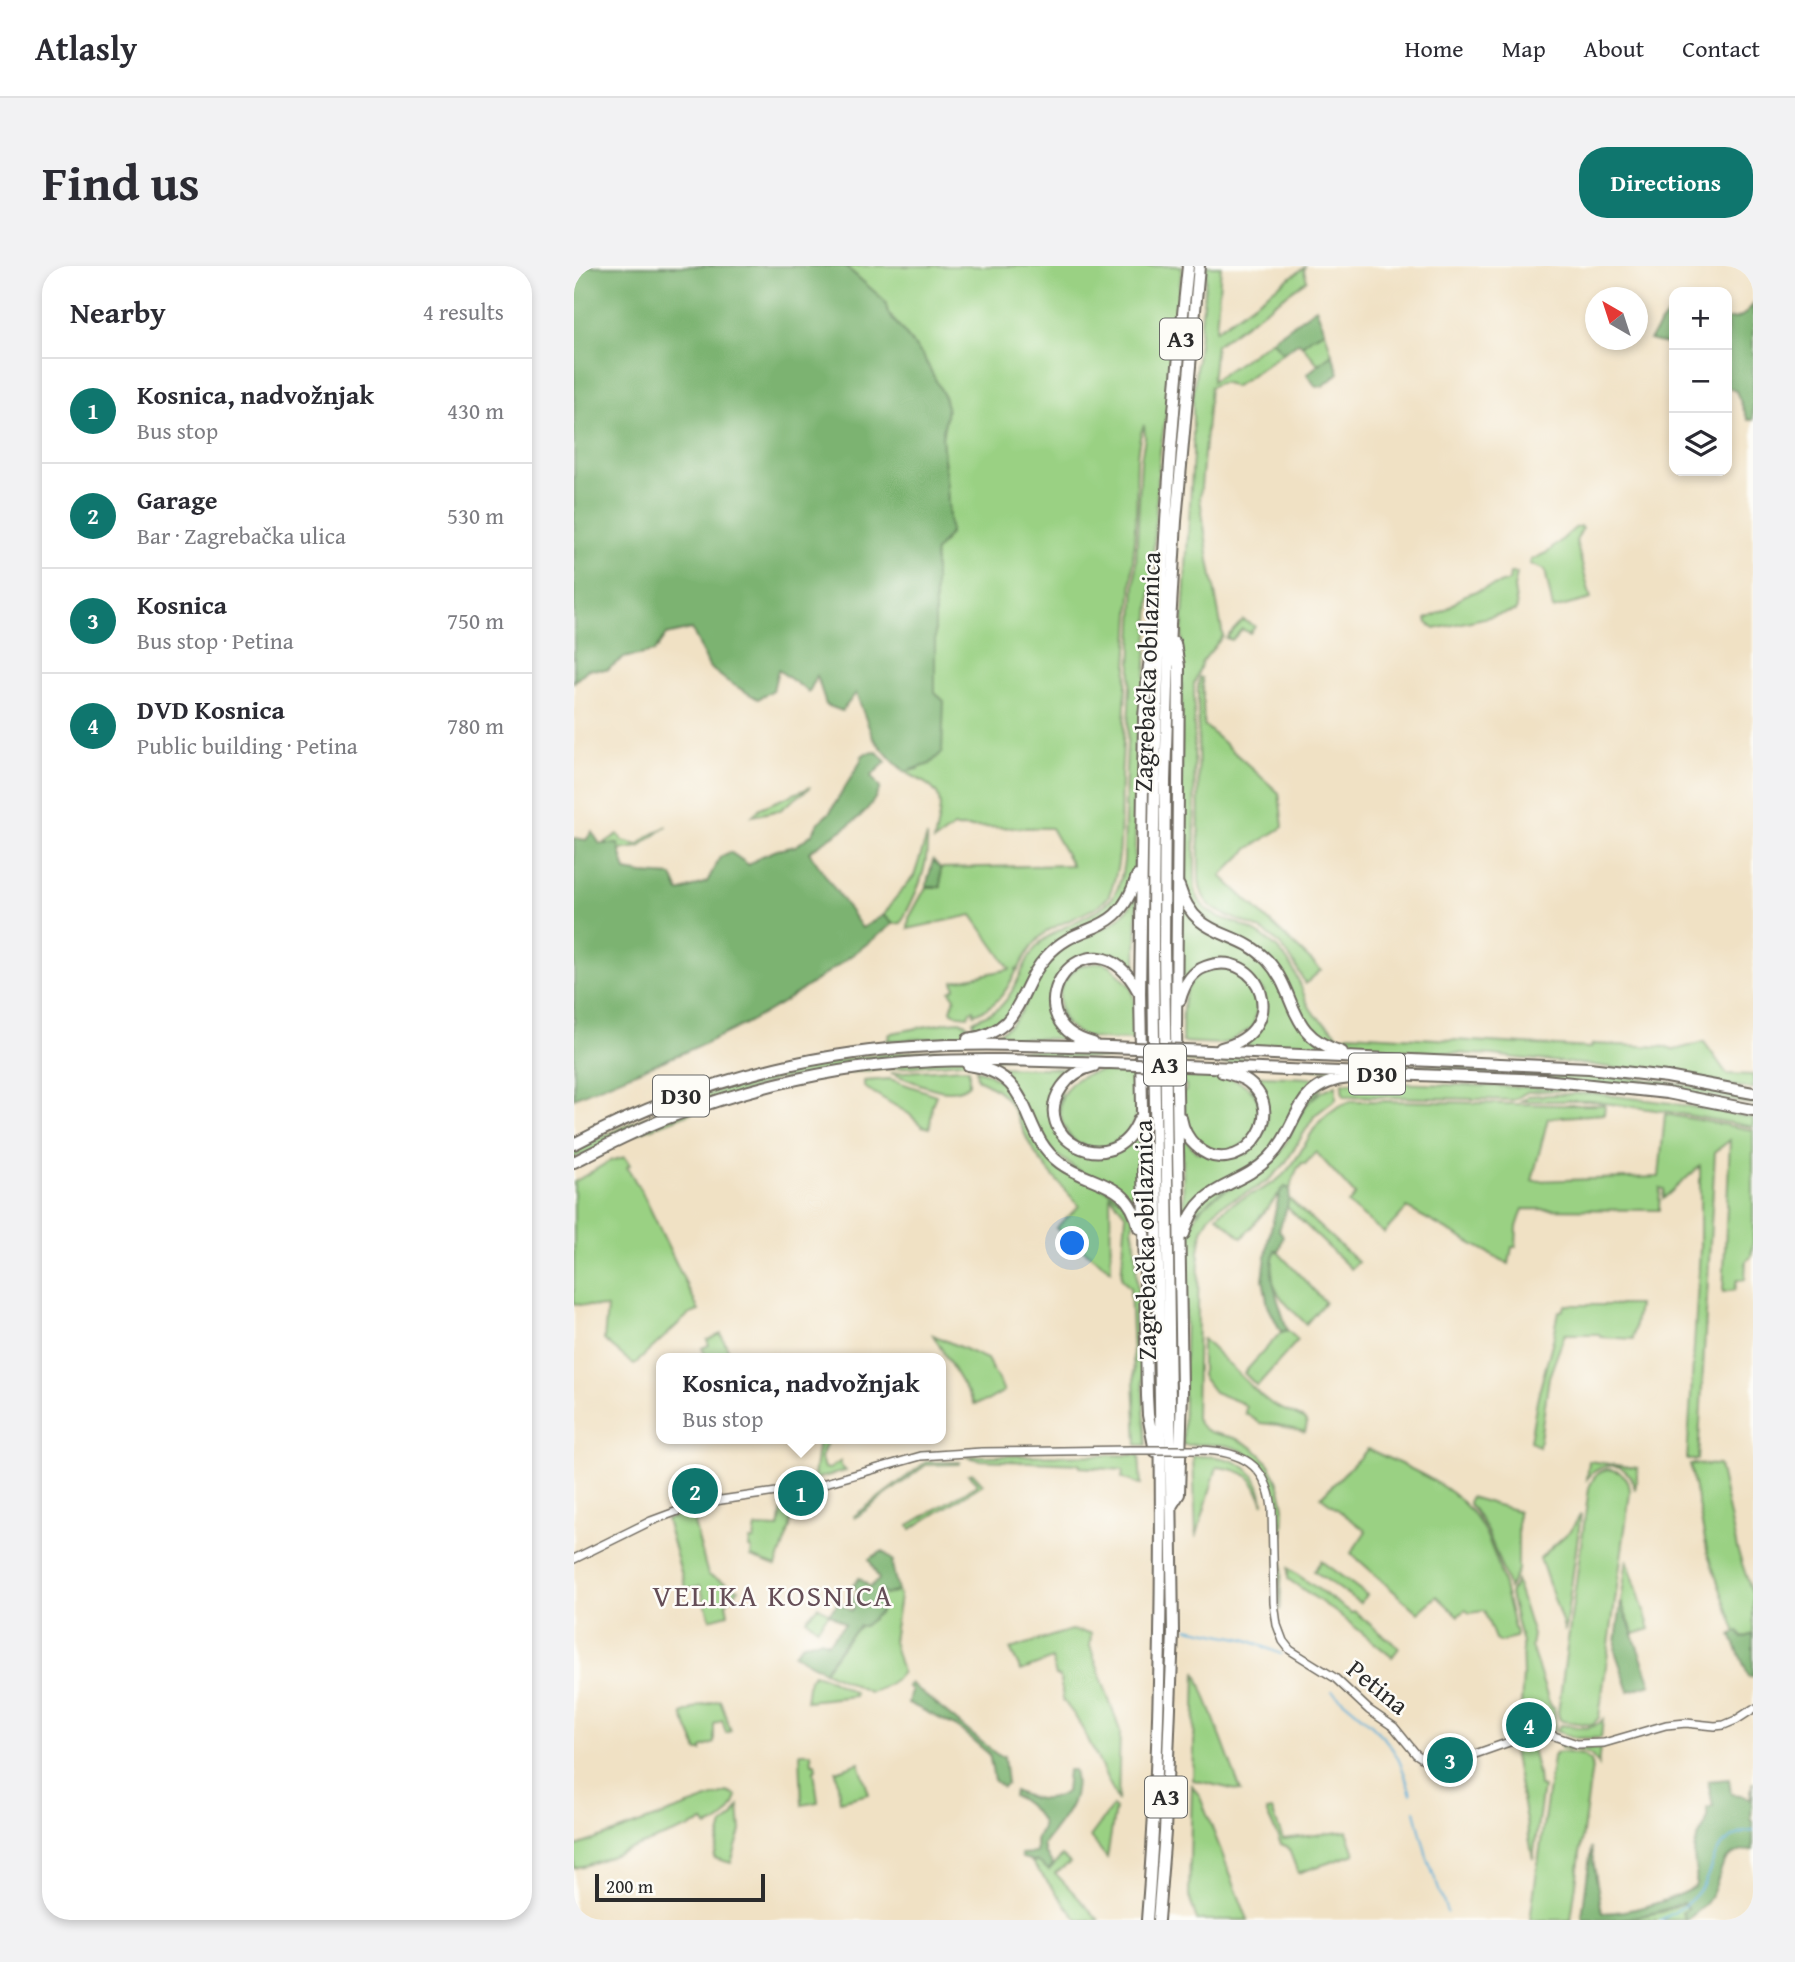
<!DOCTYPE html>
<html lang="en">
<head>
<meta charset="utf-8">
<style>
	:root { --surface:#fff; --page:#f2f2f3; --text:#2b2b33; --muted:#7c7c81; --line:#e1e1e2; --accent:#0f766e }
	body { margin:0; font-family:"Gentium Book Plus",serif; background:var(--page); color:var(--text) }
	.controls { position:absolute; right:21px; top:21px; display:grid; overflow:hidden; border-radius:14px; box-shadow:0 4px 10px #0003 }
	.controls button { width:63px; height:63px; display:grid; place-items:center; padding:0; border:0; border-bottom:2px solid var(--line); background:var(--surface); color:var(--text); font:35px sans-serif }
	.compass { position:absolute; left:1011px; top:21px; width:63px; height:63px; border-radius:50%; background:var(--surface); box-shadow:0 4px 10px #0003; rotate:321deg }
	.scale { position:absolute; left:21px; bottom:18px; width:170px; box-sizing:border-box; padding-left:7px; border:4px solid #2b2b2b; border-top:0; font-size:19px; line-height:24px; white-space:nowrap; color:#2b2b2b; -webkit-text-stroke:5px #fdfcf7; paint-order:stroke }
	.you { position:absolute; left:499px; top:978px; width:24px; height:24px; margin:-18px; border:5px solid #fff; border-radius:50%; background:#1a73e8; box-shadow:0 0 0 10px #1a73e833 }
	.badge { display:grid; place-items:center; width:46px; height:46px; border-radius:50%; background:var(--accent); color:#fff; font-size:23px; font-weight:700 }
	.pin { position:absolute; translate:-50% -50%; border:4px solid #fff; box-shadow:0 2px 7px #0006 }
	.popup { position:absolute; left:82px; top:1087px; width:290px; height:91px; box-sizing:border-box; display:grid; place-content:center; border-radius:14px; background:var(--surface); filter:drop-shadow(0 2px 5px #0005); font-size:23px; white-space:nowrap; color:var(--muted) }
	.popup b { font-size:26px; color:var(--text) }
	.popup::after { content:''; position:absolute; left:50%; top:100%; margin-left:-14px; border:14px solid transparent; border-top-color:var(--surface) }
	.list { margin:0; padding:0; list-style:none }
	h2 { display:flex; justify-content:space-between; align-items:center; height:91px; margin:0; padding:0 28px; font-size:30px }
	h2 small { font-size:23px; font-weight:400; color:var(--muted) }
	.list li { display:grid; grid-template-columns:46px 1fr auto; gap:21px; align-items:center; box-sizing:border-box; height:105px; padding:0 28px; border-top:2px solid var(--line) }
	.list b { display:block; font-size:26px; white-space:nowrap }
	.list p { margin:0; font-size:23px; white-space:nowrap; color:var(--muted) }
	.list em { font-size:23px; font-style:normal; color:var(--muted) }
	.icon { flex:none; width:38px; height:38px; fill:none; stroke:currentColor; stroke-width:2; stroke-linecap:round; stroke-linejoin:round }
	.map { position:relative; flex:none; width:1179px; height:1654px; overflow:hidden; border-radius:28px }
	header { display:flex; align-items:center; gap:42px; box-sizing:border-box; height:98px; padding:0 35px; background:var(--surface); border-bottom:2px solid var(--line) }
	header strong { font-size:33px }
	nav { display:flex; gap:38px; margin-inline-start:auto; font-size:24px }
	.intro { display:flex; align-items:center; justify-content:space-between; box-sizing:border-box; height:168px; padding:0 42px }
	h1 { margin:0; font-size:49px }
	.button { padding:18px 32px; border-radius:28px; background:var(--accent); color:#fff; font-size:24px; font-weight:700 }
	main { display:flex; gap:42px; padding:0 42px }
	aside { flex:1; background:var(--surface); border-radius:28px; box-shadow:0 4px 10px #0003 }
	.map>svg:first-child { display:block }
</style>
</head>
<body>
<header>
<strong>Atlasly</strong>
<nav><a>Home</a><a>Map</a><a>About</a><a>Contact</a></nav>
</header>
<div class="intro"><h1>Find us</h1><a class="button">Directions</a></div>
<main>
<aside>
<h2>Nearby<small>4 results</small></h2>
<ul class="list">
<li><span class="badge">1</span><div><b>Kosnica, nadvožnjak</b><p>Bus stop</p></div><em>430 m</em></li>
<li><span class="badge">2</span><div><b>Garage</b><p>Bar · Zagrebačka ulica</p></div><em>530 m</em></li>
<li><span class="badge">3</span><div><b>Kosnica</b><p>Bus stop · Petina</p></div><em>750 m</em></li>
<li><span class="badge">4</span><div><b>DVD Kosnica</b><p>Public building · Petina</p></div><em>780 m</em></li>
</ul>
</aside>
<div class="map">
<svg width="1179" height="1654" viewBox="0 0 1179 1654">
	<rect width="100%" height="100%" fill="#fdfcf7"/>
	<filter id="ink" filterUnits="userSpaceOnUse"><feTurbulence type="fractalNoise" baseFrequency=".0143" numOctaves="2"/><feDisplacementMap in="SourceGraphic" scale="14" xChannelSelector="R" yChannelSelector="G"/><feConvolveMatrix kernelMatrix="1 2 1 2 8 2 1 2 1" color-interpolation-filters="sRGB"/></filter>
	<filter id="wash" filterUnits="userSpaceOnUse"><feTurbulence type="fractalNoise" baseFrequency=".00686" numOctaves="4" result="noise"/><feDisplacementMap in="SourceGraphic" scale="28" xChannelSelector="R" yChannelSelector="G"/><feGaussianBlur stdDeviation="1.57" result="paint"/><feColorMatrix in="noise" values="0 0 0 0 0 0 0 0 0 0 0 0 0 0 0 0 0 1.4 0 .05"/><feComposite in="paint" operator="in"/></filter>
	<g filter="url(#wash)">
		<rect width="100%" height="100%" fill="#f0e1c4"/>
		<!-- green -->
		<path fill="#9ad183" stroke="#627e57" stroke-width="2" d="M271 0H608L594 136 586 186 562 547 560 612 546 642 484 678 436 750 402 769 399 755C408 750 420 747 427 740 445 722 448 694 467 676 488 658 522 651 539 631 546 620 548 608 550 595L552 503 567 194 571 171 570 159C559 185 564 219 562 247 556 336 552 425 547 513 545 552 551 592 535 629 529 643 486 656 472 666 459 676 451 690 444 704L442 703V706C432 726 422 741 400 748L399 744 396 745 394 750 385 749 378 746 377 744 381 732 376 725 381 722 379 715 436 703 398 649 334 663 335 652 352 621H367L366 602 498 599 477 562 380 561 360 575C369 531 373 527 331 506L344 503 370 436 361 427V285L371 275 376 267 373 223 368 172 373 143 370 130 349 90 314 47 311 35Z
			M633 0H647L642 64 731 1 730 5 733 14 642 79 638 115 698 74 709 87 660 121C651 115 645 116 636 121L626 232 635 294 649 370 628 396 620 418 621 624C629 649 643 650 665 658 676 663 688 669 697 677 712 689 720 703 727 721 730 729 733 738 738 745 743 753 764 765 764 770 764 773 763 776 763 780L742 770 727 751 710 712 652 666 628 651 619 641 613 628 609 609V553L607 506 608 366 619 189V132Z
			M751 65 758 88 744 98 728 79 738 71Z
			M1006 260 1008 263 1002 275 1017 333 979 343 971 304 956 298 957 294 974 286 1001 262Z
			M936 307H943L940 322 943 342 941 345 861 363 853 357 852 353 870 345 891 329 935 315Z
			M669 354 681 360 676 367 668 363 658 374 652 372Z
			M625 411 628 412 630 459 705 527 709 561 674 583 647 610 747 704 731 718C722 698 711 680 692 667 665 648 628 654 625 613L624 423Z
			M237 521 206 544 178 550 186 542Z
			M93 560 65 581 46 584 44 578H29L44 568 49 575 64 579 75 570Z
			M353 570C355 603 342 628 327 657L319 658 310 649 319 635 340 610Z
			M561 632H563L562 714C551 695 536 689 515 689L477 729 497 773 416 772C460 752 452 713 482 688 509 665 543 667 561 632Z
			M608 634 692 699 752 784 668 780C692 759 690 757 690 725L654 695 607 716Z
			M527 696 536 699 557 721 560 734 561 774C541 773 513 777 497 762 479 746 482 709 505 700 512 698 520 698 527 696Z
			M658 702C688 720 687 729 679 761L655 776 644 778 608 776C609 753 604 717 630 705 638 702 650 703 658 702Z
			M375 756 386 755 394 759 395 770 311 775 316 772 315 769 318 767Z
			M775 768 1017 782 1018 778 1093 781 1101 784 1130 776 1153 808 1179 809V823L1019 799 942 792 919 789 770 782V770Z
			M357 784H476L562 787V794L452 790 204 813 0 892V885C86 840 176 808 272 793 300 788 329 787 357 784Z
			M608 789 1002 806 1087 815 1179 831V839L1100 824 609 795Z
			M421 801 504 803 488 816 482 862 520 889 564 863 566 947 480 887Z
			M387 802 395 803V818C376 836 338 814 317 807Z
			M402 803 414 807 435 822 470 886 529 921 549 935 560 954 558 961 561 978 572 1179H563L556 1022 547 1012 552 949 536 929 537 1004 488 968 482 962 505 940C490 922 472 904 459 884 440 852 443 829 403 813Z
			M529 805 562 807C562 821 565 841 560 855 557 861 549 873 543 876 540 878 536 878 533 880 485 895 459 812 529 805Z
			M609 809C636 810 676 806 685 839 687 847 684 859 682 867L659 886 637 885 625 879 611 858 608 827 612 825V819L609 818Z
			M671 809 755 813 707 868 696 887 610 955 608 869 622 886 672 888C685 878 691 868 694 852Z
			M316 813 362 829 358 839 356 862 348 860 335 848 290 821V815Z
			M784 816 1009 823 953 826 940 834 770 830 768 824 769 817Z
			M762 819V833L741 849 710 899 697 912 681 923 647 939 635 951 628 965 625 986 622 1152C629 1170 648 1167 663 1173 693 1185 706 1212 710 1242L706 1345C705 1323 705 1302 704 1280 704 1240 705 1195 658 1181 643 1177 625 1179 609 1179L613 977C624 916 665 931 698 896 715 879 720 854 735 836 742 828 752 823 762 819Z
			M1017 827 1097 837 1179 852V861L1096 846 1016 835H947L954 830Z
			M777 835C862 834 946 840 1031 839L1030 848 974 852 958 915 1085 911 1091 848 1179 864V977L1177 991 1172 995 1171 1013 1163 1014 1161 1024 1149 1026 1156 874 1141 886 1124 1194H1113L1126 983V900L1089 933 1090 923 1086 922 1085 944 949 943 943 961 942 981H938L935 998 833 942 810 967 774 938 781 929 742 886 731 898 728 897 723 903 716 923 711 921 668 972 643 950C661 930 689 928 708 910 738 881 732 852 777 835Z
			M51 891 56 899 53 901 70 930 125 1045 114 1049 60 1099 30 1074 33 1042 0 1038V916L36 895Z
			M713 931 784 996 777 1003 713 941Z
			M701 983 751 1036 732 1058C708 1033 689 1021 701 983Z
			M992 1039H1064L1059 1073 1026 1071 1025 1068H991L975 1111 965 1181 956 1175 963 1134 980 1070 985 1045H988Z
			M713 1064 724 1074 683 1120 670 1107 707 1066Z
			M147 1068 158 1092H133L128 1082 135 1079 133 1074Z
			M359 1069 413 1093 430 1125 413 1135 400 1138Z
			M629 1073 685 1128 699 1139 730 1153 733 1158 731 1166 704 1159 686 1157 671 1147 672 1141 668 1137 640 1126 628 1110V1074Z
			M245 1173H254L247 1192 250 1202 255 1203 267 1195V1200L272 1205 242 1213 240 1211Z
			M794 1183C828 1199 869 1214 895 1243 923 1273 931 1329 942 1368L941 1371 926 1376 921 1373 910 1345 896 1347 891 1344 884 1350 863 1330 844 1347 777 1287 792 1265 747 1231Z
			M565 1189 567 1219 548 1212 549 1204 506 1201V1198L405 1194 391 1190Z
			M619 1190C655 1189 686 1197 689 1238 680 1210 672 1204 643 1201L622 1272Z
			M1015 1195 1064 1202 1061 1224C1057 1196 1029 1192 1013 1213Z
			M352 1196H386L385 1198 352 1199 281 1252 280 1250Z
			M1116 1198 1145 1199 1163 1283 1179 1330V1368L1168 1372 1164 1366 1162 1367 1134 1289Z
			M1033 1203C1048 1205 1056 1211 1056 1227L1025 1451 1019 1459 988 1455 985 1452 984 1446 1015 1222C1019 1211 1023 1207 1033 1203Z
			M399 1207 409 1218 337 1263 335 1259 401 1220 403 1216 395 1208Z
			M896 1231 944 1245V1304L935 1323C924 1293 916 1262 895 1238Z
			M137 1239 140 1246 134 1251 120 1257 134 1309 165 1323 152 1337 154 1348 136 1353 126 1320 112 1324 92 1254Z
			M208 1244 215 1246 217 1249 216 1262 202 1300 177 1291 178 1283 175 1282 176 1274H180L182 1261 205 1262Z
			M1007 1248 991 1365 966 1292 997 1264Z
			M1053 1293 1076 1363 1060 1368 1047 1336Z
			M747 1295 793 1329 786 1337 740 1305Z
			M714 1302 778 1347 780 1345 825 1382 818 1391 766 1349 714 1313Z
			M942 1315 959 1369 957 1380 977 1442 980 1441 981 1459 978 1465 968 1463 967 1453 946 1455 949 1410 948 1377 936 1328Z
			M307 1324 318 1328 324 1325 326 1330 319 1375 328 1406C322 1415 305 1425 295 1426L250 1405 271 1376 285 1360H290L302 1330Z
			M244 1340 255 1347 243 1362 232 1353Z
			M497 1364 517 1367 516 1380 546 1465 544 1535 513 1471 501 1450 489 1434 486 1410H482L478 1393 447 1405 436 1383Z
			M622 1405 667 1525 619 1514Z
			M240 1408 253 1412 281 1427 280 1430 232 1435 235 1413Z
			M146 1434 157 1465 152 1467 148 1454 140 1458V1477L128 1482V1485H124L108 1448 125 1440Z
			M1029 1453 1027 1472H1002L981 1465 987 1459C1003 1460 1018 1467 1029 1453Z
			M956 1474 964 1508 965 1520 969 1521 959 1593 938 1478Z
			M985 1477 1004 1482H1026L1024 1499C1017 1483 1003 1484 987 1482Z
			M988 1486 1008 1489 1017 1495 1018 1501 997 1654H956L979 1491 983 1487Z
			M226 1487H237L238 1497H241L242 1503 240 1504 244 1536 228 1539Z
			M285 1497 295 1528 266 1535 262 1505Z
			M618 1519 626 1531 674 1654H623L615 1630Z
			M153 1526 163 1530C158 1547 150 1555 133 1561L130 1556 13 1599 0 1602V1581Z
			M165 1540 167 1565 157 1597 140 1592 149 1559 159 1551Z
			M539 1540 541 1543 533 1592 516 1571Z
			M698 1544 709 1573 773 1565 781 1588 724 1607 714 1581 707 1578 692 1545Z
			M488 1590 496 1597 481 1607 525 1654H504L457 1595 464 1596 475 1604Z
			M1109 1637 1115 1643 1108 1647 1112 1654H1048L1088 1646Z"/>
		<!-- forest -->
		<path fill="#7bb371" stroke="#536f4e" stroke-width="2" d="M0 0H271L311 35 314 47 349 90 370 130 373 143 368 172 373 223 376 267 361 286V427L370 435 368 486 356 498 331 506 317 493 299 472 282 427 268 445 252 439 243 410 235 426 204 404 199 424 184 433 153 415 135 401 118 363 92 369 80 386 49 392 33 404 14 403 0 416Z
			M1179 38V154H1174L1162 125 1153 121V53C1166 54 1172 48 1179 38Z
			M742 42 751 65 738 71 728 79 725 76 709 87 698 74Z
			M1099 43H1100V80L1075 74C1084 63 1089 52 1099 43Z
			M758 88 765 107 749 120 742 121 733 108Z
			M303 486 312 496 297 510 306 522C294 554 260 567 235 586L288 662 310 649 319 658C271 695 221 732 167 760 113 788 55 807 0 832V572L12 574 18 566 26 578H44L52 605 69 608 98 610 105 626 133 616 146 591 156 586 175 599 186 591 203 584 222 580 238 568 245 556 256 546 287 495 288 490 292 487Z
			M359 594 366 602 367 621H352Z
			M711 921 716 923 713 941 705 964 709 970 705 986 701 984C692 1012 706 1037 713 1064L707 1066 694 1040 689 1013 694 975 706 926Z
			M309 1285 319 1295 318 1299 324 1325 311 1329 307 1324 302 1330 307 1336 306 1346 290 1360H285L271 1376 250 1405 220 1388 229 1377 247 1374 254 1377 271 1358 255 1347 265 1336 277 1345 281 1339 276 1336 284 1325 279 1320 285 1312 296 1321 305 1314 295 1293Z
			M1047 1336 1077 1418 1055 1425 1041 1385Z
			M1164 1365 1168 1372 1179 1368V1410L1175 1411 1157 1369Z
			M336 1417 421 1487 428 1491 430 1490 433 1518 429 1522 420 1514 415 1488 383 1461 334 1437 337 1424 333 1420Z
			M494 1504H500C508 1536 486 1555 469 1579L471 1587 479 1598 475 1604 464 1596 448 1592 447 1588 462 1587C463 1583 462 1579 462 1575 463 1569 469 1565 468 1558 467 1549 448 1533 439 1530L440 1525C457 1533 475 1538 492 1526Z
			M1155 1513 1157 1528 1167 1529 1176 1533 1179 1516 1177 1554 1179 1555V1584C1141 1586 1150 1607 1137 1630 1131 1641 1122 1647 1112 1654L1108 1647 1114 1642 1109 1637C1071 1652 1050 1654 1010 1654L1008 1650 1017 1582 1028 1647C1061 1646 1092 1636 1121 1621 1126 1607 1117 1594 1121 1580 1125 1562 1135 1565 1133 1542L1139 1540 1134 1515Z"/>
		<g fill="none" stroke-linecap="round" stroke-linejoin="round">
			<!-- stream -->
			<path stroke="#5daed8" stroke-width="2" d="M613 1362 671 1373 707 1388
				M758 1425C780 1444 806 1462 821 1487 829 1499 832 1514 837 1528
				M841 1545 853 1591 873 1646
				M1086 1654C1103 1646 1119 1636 1129 1619 1134 1611 1136 1602 1140 1593 1145 1577 1163 1566 1179 1565"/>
		</g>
	</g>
	<g filter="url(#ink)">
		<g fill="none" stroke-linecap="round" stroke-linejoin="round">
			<!-- minor casing -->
			<g stroke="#706b61" stroke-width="10">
				<path id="minor" d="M626 1184C667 1185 693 1198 698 1242L700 1337 703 1359 709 1375 716 1384 761 1412 795 1444 820 1461 842 1488 857 1498 870 1499 941 1474 964 1469 980 1470 1003 1478 1030 1477 1092 1459 1112 1457 1141 1460 1150 1459 1162 1454 1179 1443
					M0 1293 77 1255 112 1242 147 1234 237 1221 347 1190 408 1186 557 1184"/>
			</g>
			<!-- highway casing -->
			<g stroke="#706b61" stroke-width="14">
				<path id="highway" d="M580 362 574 408 570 451 566 727 573 1130 574 1149 581 1185
					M605 620C622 676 662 661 693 694 725 728 711 769 768 786
					M606 734C610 719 617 706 631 701 685 680 720 764 647 782
					M394 773C451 765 442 723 473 690 507 652 543 675 563 610
					M519 777C429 753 516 635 564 725
					M635 785 1015 802 1093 811 1179 827
					M394 799C463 808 444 866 486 897 519 921 554 913 565 962
					M520 800C507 803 496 810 488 821 453 870 539 920 565 853
					M636 801 970 814 1093 827 1179 844
					M607 852C609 863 614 873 622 880 661 918 719 850 674 816 666 810 657 808 648 806
					M0 878C105 823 220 789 339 781 405 776 470 780 536 781
					M0 896C30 881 60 865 91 853 172 822 259 801 345 796 408 792 472 795 536 797
					M610 968C624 916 663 924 695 892 727 860 718 817 776 812
					M598 1239 605 1228 608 1124 602 764 605 400 601 377
					M573 1654C599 1330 581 1005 579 681 579 454 589 226 614 0
					M584 1654 591 1566 599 1367 590 681 591 515 596 358 602 255 625 0"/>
			</g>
			<!-- minor -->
			<use href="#minor" stroke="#fff" stroke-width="7"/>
			<!-- highway -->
			<use href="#highway" stroke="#fff" stroke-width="10"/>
			<!-- minor-bridge casing -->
			<g stroke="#706b61" stroke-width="10" stroke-linecap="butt">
				<path id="minor-bridge" d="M557 1184H626"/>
			</g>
			<!-- highway-bridge casing -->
			<g stroke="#706b61" stroke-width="14" stroke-linecap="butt">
				<path id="highway-bridge" d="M536 781 635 785
					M536 797 636 801"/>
			</g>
			<!-- minor-bridge -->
			<use href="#minor-bridge" stroke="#fff" stroke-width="7"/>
			<!-- highway-bridge -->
			<use href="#highway-bridge" stroke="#fff" stroke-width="10"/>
		</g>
	</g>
	<g text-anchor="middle" stroke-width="5" stroke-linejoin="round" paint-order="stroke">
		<!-- shield labels -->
		<g fill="#fdfcf7" stroke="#6a6a68" stroke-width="2">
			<rect x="586" y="52.5" width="42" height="41" rx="5"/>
			<rect x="570" y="778.5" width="42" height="41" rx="5"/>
			<rect x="775" y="787.5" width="56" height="41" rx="5"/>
			<rect x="79" y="809.5" width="56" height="41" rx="5"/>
			<rect x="571" y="1510.5" width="42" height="41" rx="5"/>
		</g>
		<g font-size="24" font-weight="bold" fill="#2b2b2b">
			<text x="607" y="81">A3</text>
			<text x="591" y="807">A3</text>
			<text x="803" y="816">D30</text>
			<text x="107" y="838">D30</text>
			<text x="592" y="1539">A3</text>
		</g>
		<!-- street labels -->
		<g font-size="26" fill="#2b2b2b" stroke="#fdfcf7">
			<text transform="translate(573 406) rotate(-88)" y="9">Zagrebačka obilaznica</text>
			<text transform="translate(571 974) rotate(-91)" y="9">Zagrebačka obilaznica</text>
			<text transform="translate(804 1421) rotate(39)" y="9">Petina</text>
		</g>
		<!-- quarter labels -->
		<g font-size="30" letter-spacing="2" fill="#654e57" stroke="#fdfcf7">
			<text x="199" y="1340">VELIKA KOSNICA</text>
		</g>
	</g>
</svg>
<div class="controls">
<button>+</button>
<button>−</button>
<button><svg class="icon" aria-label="layers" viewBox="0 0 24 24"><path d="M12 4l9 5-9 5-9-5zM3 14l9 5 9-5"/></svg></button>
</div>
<svg class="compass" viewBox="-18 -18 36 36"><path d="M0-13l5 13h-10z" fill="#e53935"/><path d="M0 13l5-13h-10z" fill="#7c7c81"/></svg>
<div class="scale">200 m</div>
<div class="you"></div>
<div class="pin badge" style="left:227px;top:1227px">1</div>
<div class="popup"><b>Kosnica, nadvožnjak</b>Bus stop</div>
<div class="pin badge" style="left:121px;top:1225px">2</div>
<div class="pin badge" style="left:876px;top:1494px">3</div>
<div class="pin badge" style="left:955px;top:1459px">4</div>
</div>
</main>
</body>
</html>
